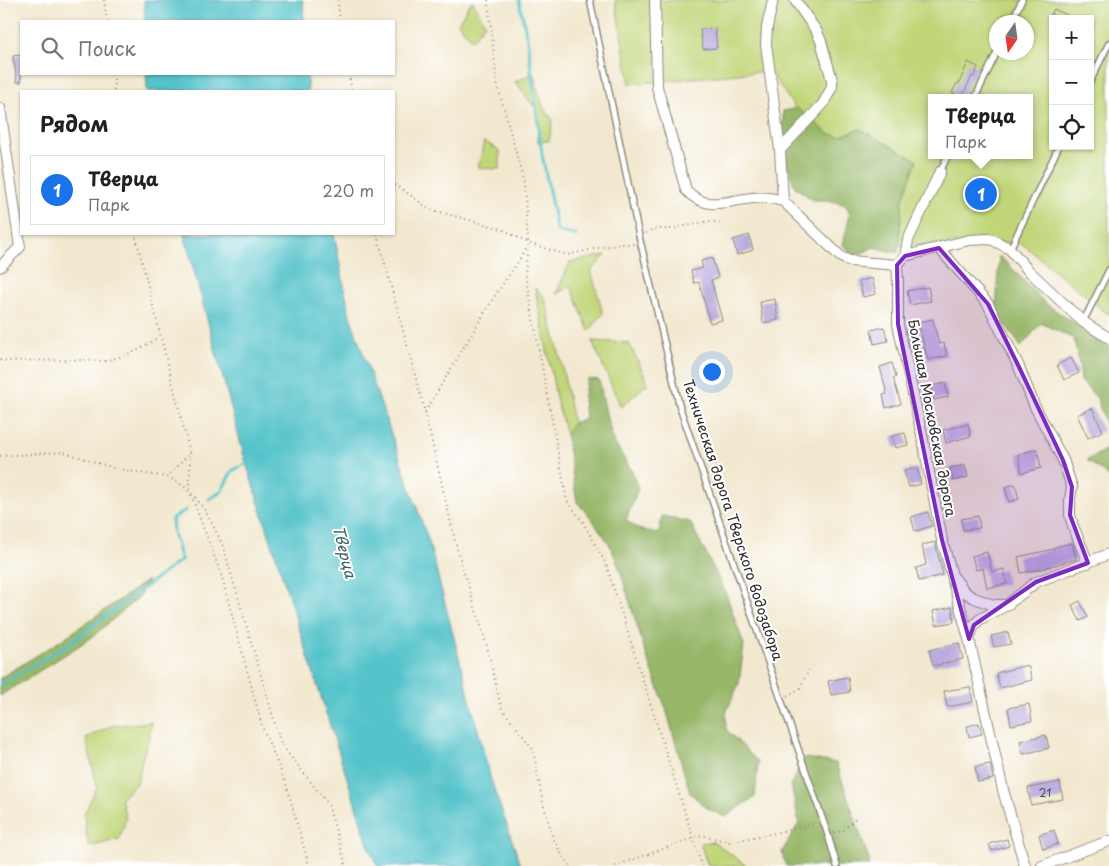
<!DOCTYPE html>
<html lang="ru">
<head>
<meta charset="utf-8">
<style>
	:root { --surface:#fff; --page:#f6f6f6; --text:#202124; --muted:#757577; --line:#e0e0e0; --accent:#1a73e8 }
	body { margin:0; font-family:"Playpen Sans",sans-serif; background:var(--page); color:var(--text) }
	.controls { position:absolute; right:15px; top:15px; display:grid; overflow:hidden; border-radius:0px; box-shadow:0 1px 4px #0004 }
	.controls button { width:45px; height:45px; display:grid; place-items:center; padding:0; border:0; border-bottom:1px solid var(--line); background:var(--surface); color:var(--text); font:25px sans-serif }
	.compass { position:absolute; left:989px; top:15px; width:45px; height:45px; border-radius:50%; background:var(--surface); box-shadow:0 1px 4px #0004; rotate:193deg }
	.you { position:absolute; left:711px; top:371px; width:18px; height:18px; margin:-12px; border:4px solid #fff; border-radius:50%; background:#1a73e8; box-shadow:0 0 0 8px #1a73e833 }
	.badge { display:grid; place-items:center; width:32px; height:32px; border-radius:50%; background:var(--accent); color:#fff; font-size:16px; font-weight:700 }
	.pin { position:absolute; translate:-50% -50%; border:2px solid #fff; box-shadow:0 1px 5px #0006 }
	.popup { position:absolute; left:928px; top:94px; width:105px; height:65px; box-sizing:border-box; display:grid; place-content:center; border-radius:0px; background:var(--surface); filter:drop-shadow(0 1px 4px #0005); font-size:16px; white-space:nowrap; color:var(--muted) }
	.popup b { font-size:19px; color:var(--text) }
	.popup::after { content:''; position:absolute; left:50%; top:100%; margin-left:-10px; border:10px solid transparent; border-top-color:var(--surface) }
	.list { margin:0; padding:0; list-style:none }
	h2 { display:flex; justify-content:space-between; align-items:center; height:65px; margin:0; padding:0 20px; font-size:21px }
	h2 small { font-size:16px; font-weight:400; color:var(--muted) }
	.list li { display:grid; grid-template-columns:32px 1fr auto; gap:15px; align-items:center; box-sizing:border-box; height:70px; margin:0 10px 10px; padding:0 10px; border:1px solid var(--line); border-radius:0px }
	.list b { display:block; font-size:19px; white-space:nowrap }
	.list p { margin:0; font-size:16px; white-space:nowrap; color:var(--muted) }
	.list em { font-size:16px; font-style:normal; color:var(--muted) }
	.icon { flex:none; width:28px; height:28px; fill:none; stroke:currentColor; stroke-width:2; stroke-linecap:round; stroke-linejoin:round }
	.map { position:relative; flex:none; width:1109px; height:866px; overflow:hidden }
	.search { position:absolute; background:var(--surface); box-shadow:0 1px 4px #0004; left:20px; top:20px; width:375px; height:55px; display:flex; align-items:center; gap:12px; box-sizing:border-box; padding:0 18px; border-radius:0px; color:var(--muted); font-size:19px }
	.panel { position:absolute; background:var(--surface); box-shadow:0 1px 4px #0004; left:20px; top:90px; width:375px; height:145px; border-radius:0px }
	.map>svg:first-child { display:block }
</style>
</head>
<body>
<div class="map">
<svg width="1109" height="866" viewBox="0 0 1109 866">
	<rect width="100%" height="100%" fill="#fff"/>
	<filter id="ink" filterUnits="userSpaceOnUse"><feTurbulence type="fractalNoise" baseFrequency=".02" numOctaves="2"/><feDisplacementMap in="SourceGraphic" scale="10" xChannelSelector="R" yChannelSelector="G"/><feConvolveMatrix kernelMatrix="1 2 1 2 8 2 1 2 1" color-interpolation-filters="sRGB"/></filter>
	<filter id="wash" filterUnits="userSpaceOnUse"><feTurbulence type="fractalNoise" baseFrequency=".0096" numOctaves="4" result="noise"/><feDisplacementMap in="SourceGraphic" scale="20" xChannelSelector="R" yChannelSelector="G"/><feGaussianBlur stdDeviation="1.12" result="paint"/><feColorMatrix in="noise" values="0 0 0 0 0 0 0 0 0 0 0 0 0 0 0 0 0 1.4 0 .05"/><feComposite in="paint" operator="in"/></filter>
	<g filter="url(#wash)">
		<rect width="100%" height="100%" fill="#f2e8cf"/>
		<!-- green -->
		<path fill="#c1d679" stroke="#768052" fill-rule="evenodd" d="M472 0 485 24 472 40 458 23Z
			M615 0H1109V315L1020 242 888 246 770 71 630 84ZM1053 19H1090V146H1053ZM996 22H1026V52H996ZM932 98H1030V155H932Z
			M533 73 543 107 553 120 549 141 538 142 537 110 515 82Z
			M484 141 500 151V169L478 168Z
			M606 255 591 271 603 314 589 331 571 286 556 294 570 262Z
			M535 288 545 298 561 361 573 423 566 434 557 402Z
			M592 341 629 343 648 383 621 407Z
			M151 722 150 736 142 759 138 781 121 799 126 819 119 839 89 847 86 833 84 814 97 787 86 738 111 726Z
			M714 842 747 866H708L700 843Z"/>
		<!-- forest -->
		<path fill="#98b769" stroke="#62714a" d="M797 108 829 134 840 136 860 129 917 160 903 199 898 253 874 247 854 257 843 245 850 214 846 205 828 200H813L795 187 791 176 782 145 783 111Z
			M999 256 1012 268 1046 304 1109 346V429H1107L1097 398 1081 381 1080 368 1074 339 1041 323 1021 347 996 311Z
			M587 379 599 380 608 423 615 444 632 471 638 489 626 520 638 529 659 534 662 516 690 522 725 591 744 645 739 683 726 713V729L758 762 755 797 725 817 708 809 690 793 666 709 644 648 619 567 609 543 591 518 577 502 566 434 573 423 585 418 583 399Z
			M1109 448V477L1087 460Z
			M148 580 138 598 91 638 0 696V678L57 643Z
			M805 758 836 763 869 860V866H786L782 852 799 823 791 784Z"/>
		<!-- water -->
		<path fill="#55c3ca" stroke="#40777a" d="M144 0H303L304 21H145Z
			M146 74H307L308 91H147Z
			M184 234H334L350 316 429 542 491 780 521 866H377L369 847 246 463Z"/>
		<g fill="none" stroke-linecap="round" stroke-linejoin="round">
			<!-- stream -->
			<path stroke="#55c3ca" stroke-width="3" d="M519 0 527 38 542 154 557 231 576 235
				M209 499 221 492 232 471 249 462
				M0 685 70 643 181 560 173 532 172 519 186 510"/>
		</g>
		<g id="blocks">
			<!-- building -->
			<path fill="#b9acdd" d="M1054 9 1076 19H1049Z
				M715 28 717 48 703 49 700 29Z
				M21 55V82H17L13 56Z
				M968 62 978 67 974 77 972 76 962 97 952 93 957 83 959 84Z
				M749 235 753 250 737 255 733 240Z
				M712 258 718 278 711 280 722 320 710 323 699 282 694 283 691 271 703 268 701 261Z
				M872 278 876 294 863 297 859 281Z
				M928 287 931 301 910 305 907 291Z
				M775 299 778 320 763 323 760 302Z
				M933 319 939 344 944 343 947 356 928 360 918 322Z
				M884 327 888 341 874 344 871 330Z
				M1071 358 1079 373 1064 380 1057 365Z
				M892 363 896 377 893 378 901 404 886 408 883 395 887 394 880 367Z
				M945 383 948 397 934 400 931 386Z
				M1092 408 1103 431 1088 438 1077 415Z
				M968 424 971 436 946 443 943 430Z
				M905 433 908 445 895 448 892 436Z
				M1037 449 1041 468 1022 473 1018 454Z
				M965 465 968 477 953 481 950 468Z
				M917 468 921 484 909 487 904 471Z
				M1015 484 1019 499 1009 502 1005 487Z
				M928 512 932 526 915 531 911 517Z
				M978 516 980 528 963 530 961 519Z
				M935 542 943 575 919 581 916 568 926 565 922 545Z
				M1072 543 1076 559 1047 567V568L1021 573 1018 557 1054 549V547Z
				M987 552 992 572 1004 569 1007 584 987 588 983 568 976 570 972 556Z
				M1080 601 1088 617 1080 621 1072 605Z
				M952 607 954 622 936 625 933 611Z
				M1008 632 1011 644 994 647 991 636Z
				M959 643 963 659 933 666 929 650Z
				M1028 665 1032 680 1000 688 996 673Z
				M848 677 850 692 831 695 828 681Z
				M970 687 973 702 947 707 944 691Z
				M1029 704 1032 721 1011 725 1008 708Z
				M979 723 982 734 969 737 967 726Z
				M1046 735 1049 748 1023 754 1020 741Z
				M990 764 993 779 978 782 975 767Z
				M1060 782 1063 799 1031 805 1028 788Z
				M1054 830 1058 844 1043 849 1039 835Z
				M1007 839 1009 846 992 851 989 844Z"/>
		</g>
	</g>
	<g filter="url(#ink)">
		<use href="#blocks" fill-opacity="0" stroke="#8e8a7d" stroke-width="1"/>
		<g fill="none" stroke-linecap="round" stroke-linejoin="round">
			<!-- lane casing -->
			<g stroke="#8e8a7d" stroke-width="8">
				<path id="lane" d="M590 0 639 236 680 408 828 835 837 866
					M1011 22 1022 0
					M1090 82 1109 43
					M975 98 997 52
					M940 172 948 155
					M1010 249 1059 146
					M1083 322 1109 270"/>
			</g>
			<!-- street casing -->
			<g stroke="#8e8a7d" stroke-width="12">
				<path id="street" d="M655 0 657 87 686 190C706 212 726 201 752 198 762 197 773 198 783 201
					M773 0 767 27 766 44 780 150
					M795 0 817 32 821 41 832 80V87L823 104 780 150 783 201 841 257 850 261 897 265 905 256
					M0 108 20 247 0 267
					M940 172 908 240 905 256 969 240 988 239 993 240 1010 249 1027 269 1083 322 1109 338
					M939 248 988 304 1019 367 1034 405 1063 460 1072 487 1070 499V515L1073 526 1088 563
					M897 265 898 280V324L923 440 942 540 952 575 965 592 972 597 993 605H1007
					M953 581 969 639 1003 790 1025 866
					M969 639 974 625 980 619 1007 605 1036 582 1109 554
					M1042 866 1109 841"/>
			</g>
			<!-- path -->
			<path stroke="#8e8a7d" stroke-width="2" stroke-dasharray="1 4" stroke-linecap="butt" d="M104 0 107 21
				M338 0 340 21
				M488 0 497 83 524 182 528 243 525 275 567 501 583 522 606 564 702 866
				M114 74V91
				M349 74 352 91
				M394 185 405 191 429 209 502 229 528 243 567 255 598 248 623 244H634
				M646 233 653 229H671L710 221 723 224
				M377 234 425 412 457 549 487 646 501 707 533 749 543 803 553 838 562 855 571 866
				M0 360 1 361 77 360 105 361 123 356 138 350 159 337
				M425 412 494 297 518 262 527 246
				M190 453V490
				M0 456 63 452 117 469 167 477 190 453 135 234
				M167 477C198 490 209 517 223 546L281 744 328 804 346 866
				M191 495 221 574 262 726 286 784 309 866
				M787 696 800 688 809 670
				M834 833 844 830 856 818
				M615 866 702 835 729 842 780 832 817 823"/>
			<!-- lane -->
			<use href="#lane" stroke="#fff" stroke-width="5"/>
			<!-- street -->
			<use href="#street" stroke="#fff" stroke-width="10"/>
		</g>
	</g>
	<!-- marked area -->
	<path fill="#7b2cbf" fill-opacity="0.2" stroke="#7b2cbf" stroke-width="4" stroke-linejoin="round" d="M939 248 988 304 1019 367 1063 460 1072 487 1070 515 1088 563 1036 582 974 625 969 639 942 540 898 324 897 265 905 256Z"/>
	<g text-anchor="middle" stroke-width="4" stroke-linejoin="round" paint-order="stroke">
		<!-- number labels -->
		<g font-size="11" fill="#4e4b58">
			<text x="1045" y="797">21</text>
		</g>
		<!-- street labels -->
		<g font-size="14" fill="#2b2b2b" stroke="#fff">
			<text transform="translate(932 418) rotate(79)" y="5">Большая Московская дорога</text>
			<text transform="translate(733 520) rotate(72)" y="5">Техническая дорога Тверского водозабора</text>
		</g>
		<!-- water labels -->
		<g font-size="15" font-style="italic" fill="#3a6063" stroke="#fff">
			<text transform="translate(344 552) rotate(76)" y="5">Тверца</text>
		</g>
	</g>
</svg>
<div class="controls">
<button>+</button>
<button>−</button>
<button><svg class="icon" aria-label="locate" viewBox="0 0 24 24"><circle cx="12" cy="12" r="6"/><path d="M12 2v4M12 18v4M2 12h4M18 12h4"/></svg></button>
</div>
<svg class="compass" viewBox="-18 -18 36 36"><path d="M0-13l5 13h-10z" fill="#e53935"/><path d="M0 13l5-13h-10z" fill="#757577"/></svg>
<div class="you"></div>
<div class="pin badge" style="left:981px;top:194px">1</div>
<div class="popup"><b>Тверца</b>Парк</div>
<div class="search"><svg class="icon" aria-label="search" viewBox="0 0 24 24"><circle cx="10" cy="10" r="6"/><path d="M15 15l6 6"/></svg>Поиск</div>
<section class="panel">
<h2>Рядом<small></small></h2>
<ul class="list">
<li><span class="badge">1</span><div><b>Тверца</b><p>Парк</p></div><em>220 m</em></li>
</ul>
</section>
</div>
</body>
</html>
